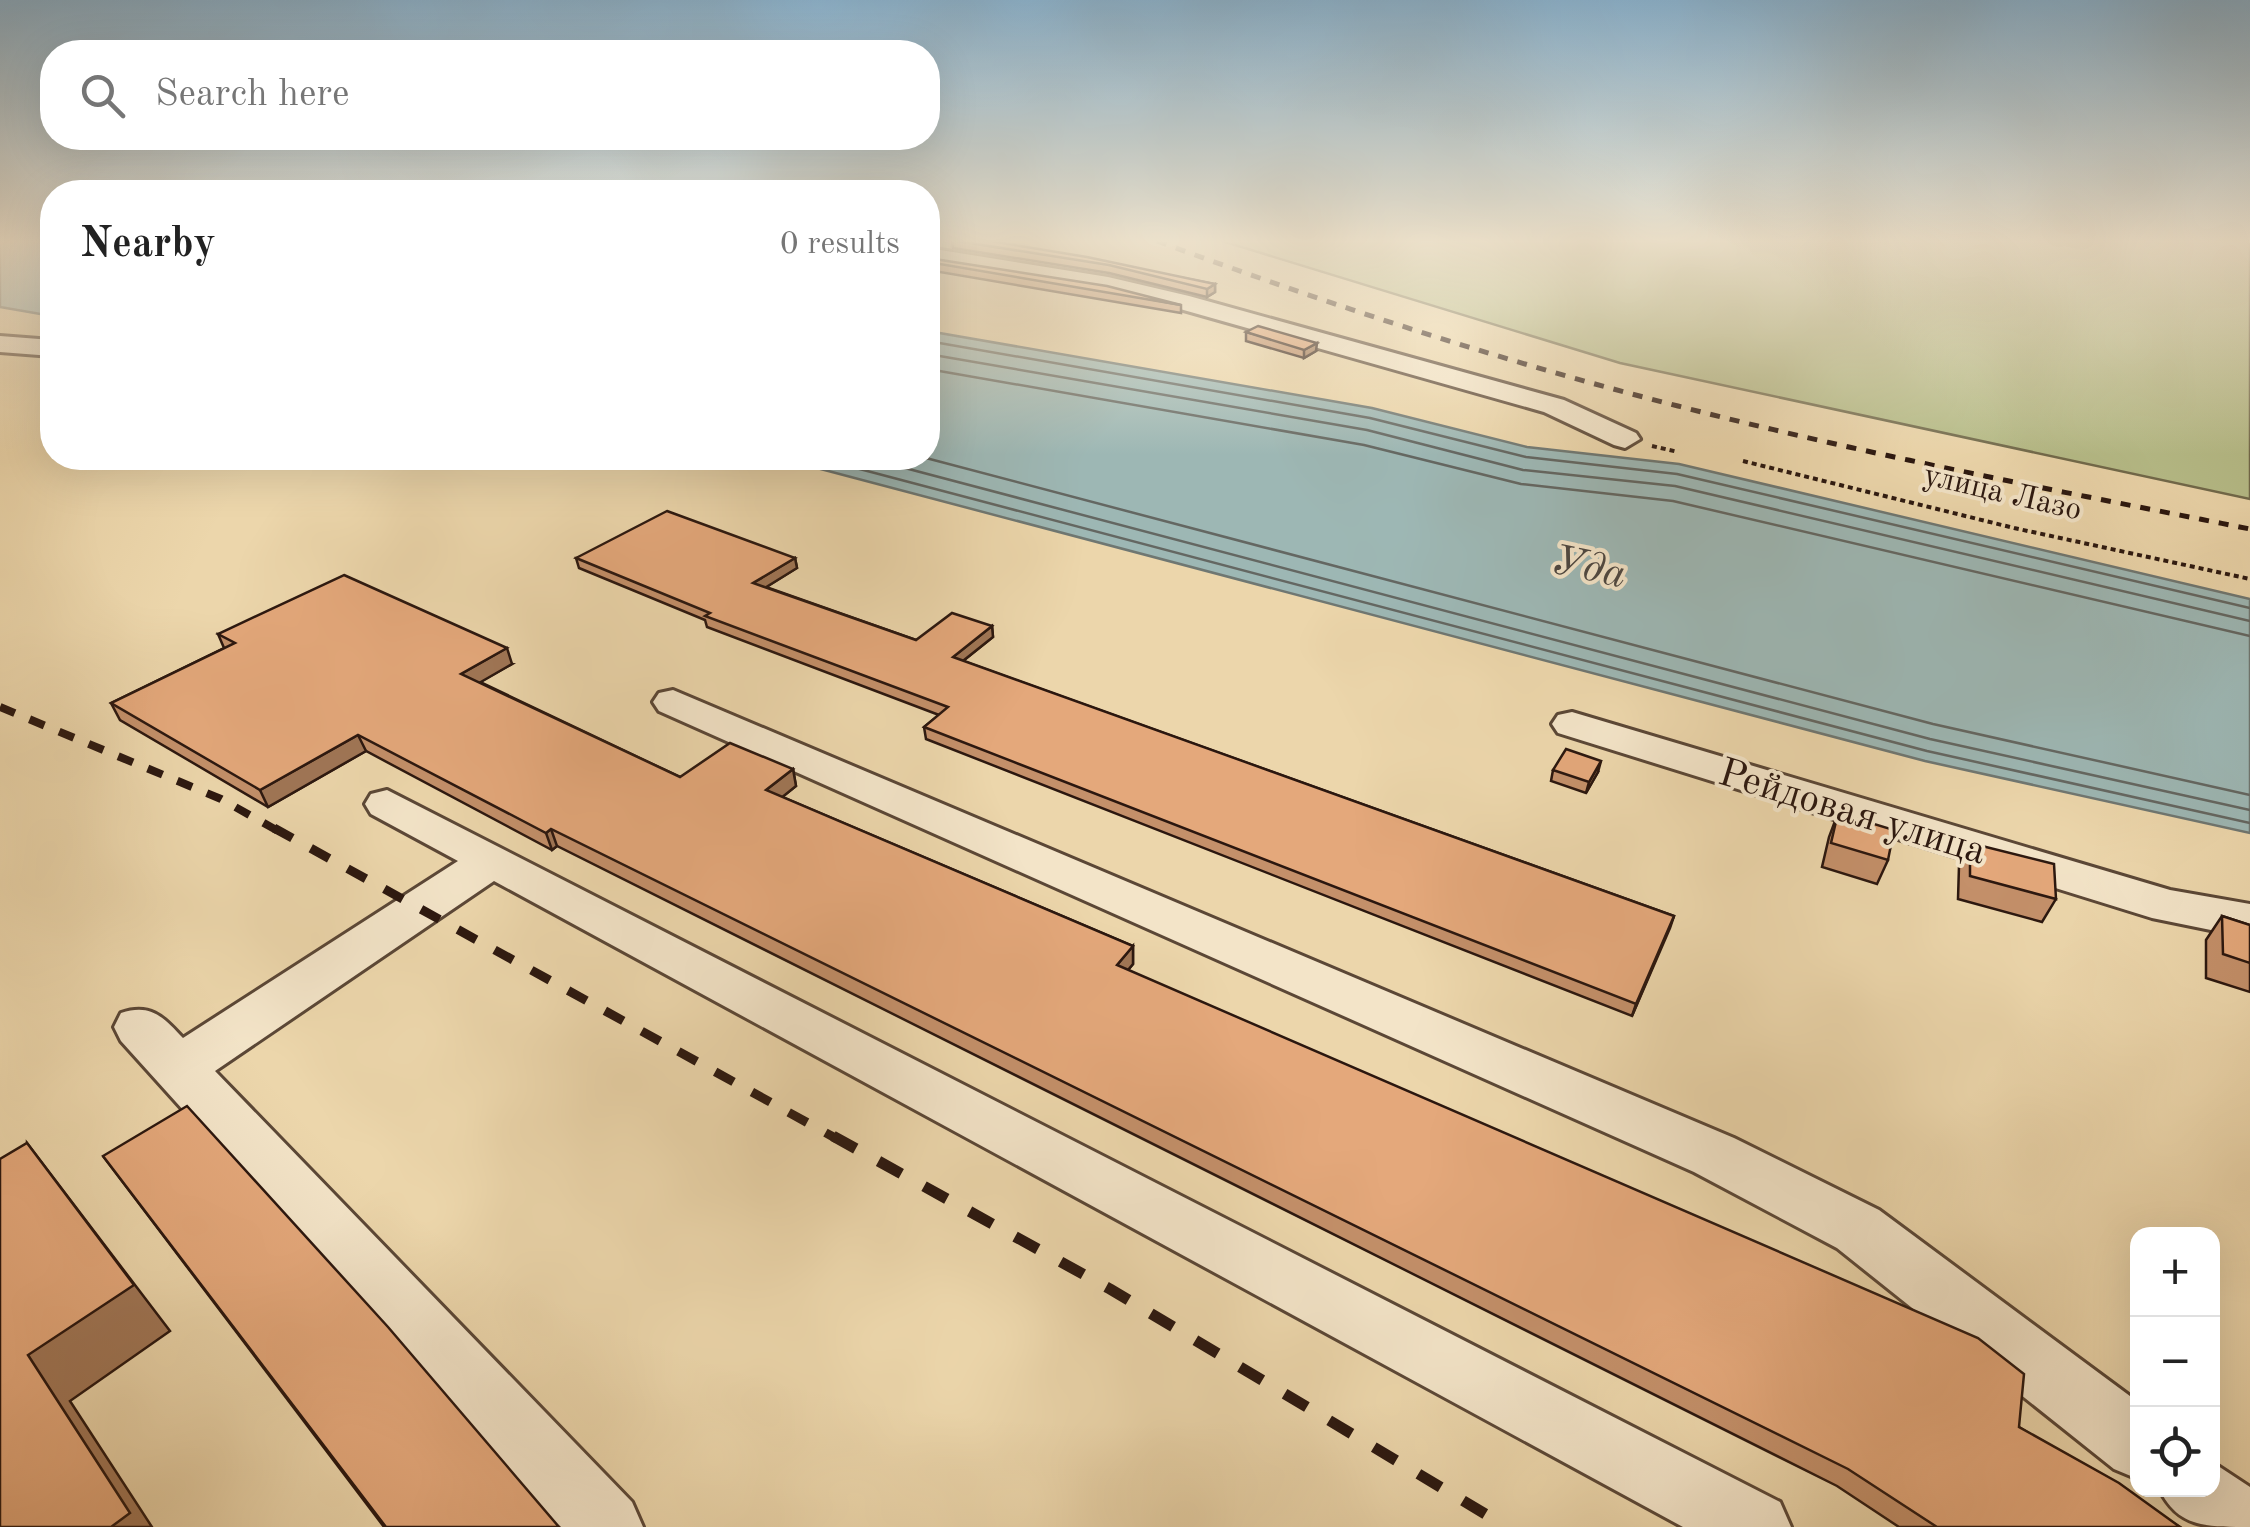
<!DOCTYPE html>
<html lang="en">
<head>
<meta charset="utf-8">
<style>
	:root { --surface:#fff; --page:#f2f2f2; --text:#222; --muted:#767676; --line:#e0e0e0 }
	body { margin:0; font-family:"Old Standard TT",serif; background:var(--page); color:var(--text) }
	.controls { position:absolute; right:30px; bottom:30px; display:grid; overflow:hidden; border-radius:20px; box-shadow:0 10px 40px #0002 }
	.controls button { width:90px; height:90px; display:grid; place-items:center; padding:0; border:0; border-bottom:2px solid var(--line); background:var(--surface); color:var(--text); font:50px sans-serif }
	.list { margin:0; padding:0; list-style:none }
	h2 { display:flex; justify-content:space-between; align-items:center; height:130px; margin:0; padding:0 40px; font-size:42px }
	h2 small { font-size:32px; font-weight:400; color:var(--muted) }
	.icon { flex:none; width:55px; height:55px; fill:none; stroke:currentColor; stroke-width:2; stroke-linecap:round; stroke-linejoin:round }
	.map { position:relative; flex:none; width:2250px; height:1527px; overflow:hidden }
	.search { position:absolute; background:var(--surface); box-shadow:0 10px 40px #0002; left:40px; top:40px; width:900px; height:110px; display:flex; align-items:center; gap:25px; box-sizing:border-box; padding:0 35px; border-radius:40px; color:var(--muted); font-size:38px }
	.panel { position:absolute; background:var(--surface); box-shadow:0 10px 40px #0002; left:40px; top:180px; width:900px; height:290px; border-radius:40px }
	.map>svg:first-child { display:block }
</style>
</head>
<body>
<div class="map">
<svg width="2250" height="1527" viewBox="0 0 2250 1527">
	<rect width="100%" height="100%" fill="#ecd6ab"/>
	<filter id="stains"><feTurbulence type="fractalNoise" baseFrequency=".002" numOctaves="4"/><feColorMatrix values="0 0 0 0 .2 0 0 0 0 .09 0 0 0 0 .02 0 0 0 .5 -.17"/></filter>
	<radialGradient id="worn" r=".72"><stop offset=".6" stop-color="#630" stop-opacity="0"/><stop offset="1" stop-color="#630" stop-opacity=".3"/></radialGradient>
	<!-- green -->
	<path fill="#b7be8a" stroke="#716a4c" stroke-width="2.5" d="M1222 241H2250V499L1620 363Z"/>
	<!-- water -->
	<path fill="#9db7b4" stroke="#6f7772" stroke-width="2.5" d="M0 241H52V316L0 307Z
		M928 331 1372 408 1527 447 1679 464 2250 599V833L1925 761 779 458H928Z"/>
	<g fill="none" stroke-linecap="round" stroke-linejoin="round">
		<!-- shore -->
		<path stroke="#646762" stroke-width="2.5" d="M928 341 1370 418 1526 457 1677 474 2250 608
			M928 354 1367 430 1523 470 1675 486 2250 621
			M928 369 1364 445 1521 484 1673 501 2250 636
			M818 458 1927 751 2250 823
			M867 458 1930 739 2250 810
			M926 458 1933 724 2250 795"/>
		<!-- minor casing -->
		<g stroke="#5b4736" stroke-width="6">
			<path id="minor" d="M928 248 1108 277 1189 296 1564 400 1636 433 1640 439 1625 448 1614 445 1544 412 1173 307 1108 291 928 262Z
				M0 336 52 340V356L0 352Z
				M673 690 1734 1138 1879 1210 2138 1402V1479L2114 1469 1837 1248 1694 1172 659 711 653 702 659 693Z
				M1572 712 2170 890 2250 904V938L2152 918 1558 733 1552 724 1558 715Z
				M387 790 1780 1502 1791 1527H1683L494 881 215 1071 632 1502 643 1527H559L121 1041 114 1027 121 1013C151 1003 163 1017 183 1038L458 861 371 814 365 804 371 794Z
				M2212 1462 2250 1487V1527C2205 1527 2178 1527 2160 1490H2212Z"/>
		</g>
		<!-- path -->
		<path stroke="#2b170f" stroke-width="4" stroke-dasharray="5 4" stroke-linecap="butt" d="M1652 446 1678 452
			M1743 461 2014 528 2250 579"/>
		<!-- minor -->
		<use href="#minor" fill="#f3e4c8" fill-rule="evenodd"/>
		<!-- rail-far3 -->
		<path stroke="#2b170f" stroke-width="5" stroke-dasharray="10 10" stroke-linecap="butt" d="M1157 241C1328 304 1501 361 1678 406 1867 455 2059 491 2250 529"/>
		<!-- rail-far2 -->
		<path stroke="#2b170f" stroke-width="8" stroke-dasharray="16 16" stroke-linecap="butt" d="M0 707 221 799 278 831"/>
		<!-- rail-far1 -->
		<path stroke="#2b170f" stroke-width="9" stroke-dasharray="21 21" stroke-linecap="butt" d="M274 828 837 1139"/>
		<!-- rail -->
		<path stroke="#2b170f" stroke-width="11" stroke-dasharray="26 26" stroke-linecap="butt" d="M833 1136 1110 1289 1507 1527"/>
	</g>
	<!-- wall -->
	<path fill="#c4906a" stroke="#2b170f" stroke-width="2.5" d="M952 241H991L1215 284V292L1207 297 1109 273 953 248Z
		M928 258 1181 305V313L928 270Z
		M1246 332 1316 351 1304 358 1246 341Z
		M576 558H795L797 568 766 587 916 640 992 626 993 637 963 661 1674 916 1632 1016 926 739 924 727 939 715 707 627 705 620 579 568Z
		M218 634 512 664 480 682 680 777 793 769 796 786 782 797 1133 946V964L1128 970 2019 1427 2180 1527H1899L1837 1486 557 846 552 850 366 751 268 807 120 720 111 703 224 648Z
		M1553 770 1598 772 1586 793 1551 781Z
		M1838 813 1888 860 1877 884 1822 867 1829 837Z
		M1970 843 2056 899 2042 922 1958 899 1959 866Z
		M2222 916 2250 925V992L2206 978V940Z
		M103 1156 559 1527H384Z"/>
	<!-- shaded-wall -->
	<path fill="#a07656" stroke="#2b170f" stroke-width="2.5" d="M1215 284V292L1207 297V289Z
		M1317 343 1316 351 1304 358V350Z
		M795 558 797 568 755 594 753 583Z
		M992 626 993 637 954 668 953 657Z
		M507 648 512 664 467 690 461 674Z
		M358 735 366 751 268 807 260 790Z
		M1601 761 1598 772 1586 793 1589 782Z
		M793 769 796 786 770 807 766 790Z
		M551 829 557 846 552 850 546 833Z
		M1674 916 1670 928 1632 1016 1636 1004Z
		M1133 946V964L1117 983V965Z
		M27 1143 170 1331 70 1401 152 1527H111L28 1355Z"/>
	<!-- building -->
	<path fill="#e4a87b" stroke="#2b170f" stroke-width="2.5" d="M957 241H991L1087 257 1215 284 1207 289 1109 265Z
		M928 258 1107 286 1181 305 928 262Z
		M1258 326 1317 343 1304 350 1246 332Z
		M667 511 795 558 753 583 916 640 952 613 992 626 953 657 1674 916 1636 1004 924 727 948 707 705 616 710 613 576 558Z
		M344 575 507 648 461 674 680 777 730 743 793 769 766 790 1133 946 1117 965 1978 1338 2024 1374 2019 1427 2119 1483 2180 1527H1937L1848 1469 551 829 546 833 358 735 260 790 111 703 235 643 218 634Z
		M1566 749 1601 761 1589 782 1553 770Z
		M1838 813 1894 830 1888 860 1831 843Z
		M1970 843 2054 864 2056 899 1970 876Z
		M2222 916 2250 925V963L2223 954Z
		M187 1106 388 1327 559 1527H386L103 1156Z
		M27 1143 134 1285 28 1355 130 1513 111 1527H0V1159Z"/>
	<!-- sky -->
	<linearGradient id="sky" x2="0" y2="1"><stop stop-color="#8ab5d3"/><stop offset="0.53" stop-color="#f6edd9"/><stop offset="1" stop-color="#f6edd9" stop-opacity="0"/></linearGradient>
	<rect width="2250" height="455" fill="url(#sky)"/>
	<g text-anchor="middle" stroke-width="8" stroke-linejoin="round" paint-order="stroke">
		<!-- far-street labels -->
		<g font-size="32" fill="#2b170f" stroke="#f3e4c8">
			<text transform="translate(2003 491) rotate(13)" y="11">улица Лазо</text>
		</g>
		<!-- street labels -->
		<g font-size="40" fill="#2b170f" stroke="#f3e4c8">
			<text transform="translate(1853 810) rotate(17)" y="14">Рейдовая улица</text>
		</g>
		<!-- water labels -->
		<g font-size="42" font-style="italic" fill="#4d4741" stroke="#f3e4c8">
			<text transform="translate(1589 565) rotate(12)" y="15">Уда</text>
		</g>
	</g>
	<rect width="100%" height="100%" filter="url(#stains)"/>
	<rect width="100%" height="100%" fill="url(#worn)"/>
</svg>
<div class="controls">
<button>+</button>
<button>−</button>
<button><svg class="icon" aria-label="locate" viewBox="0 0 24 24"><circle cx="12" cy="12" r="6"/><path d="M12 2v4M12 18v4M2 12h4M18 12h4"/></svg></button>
</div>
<div class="search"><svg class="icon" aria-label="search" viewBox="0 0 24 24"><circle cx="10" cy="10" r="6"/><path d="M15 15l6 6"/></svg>Search here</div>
<section class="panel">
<h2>Nearby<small>0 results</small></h2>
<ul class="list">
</ul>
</section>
</div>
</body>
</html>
